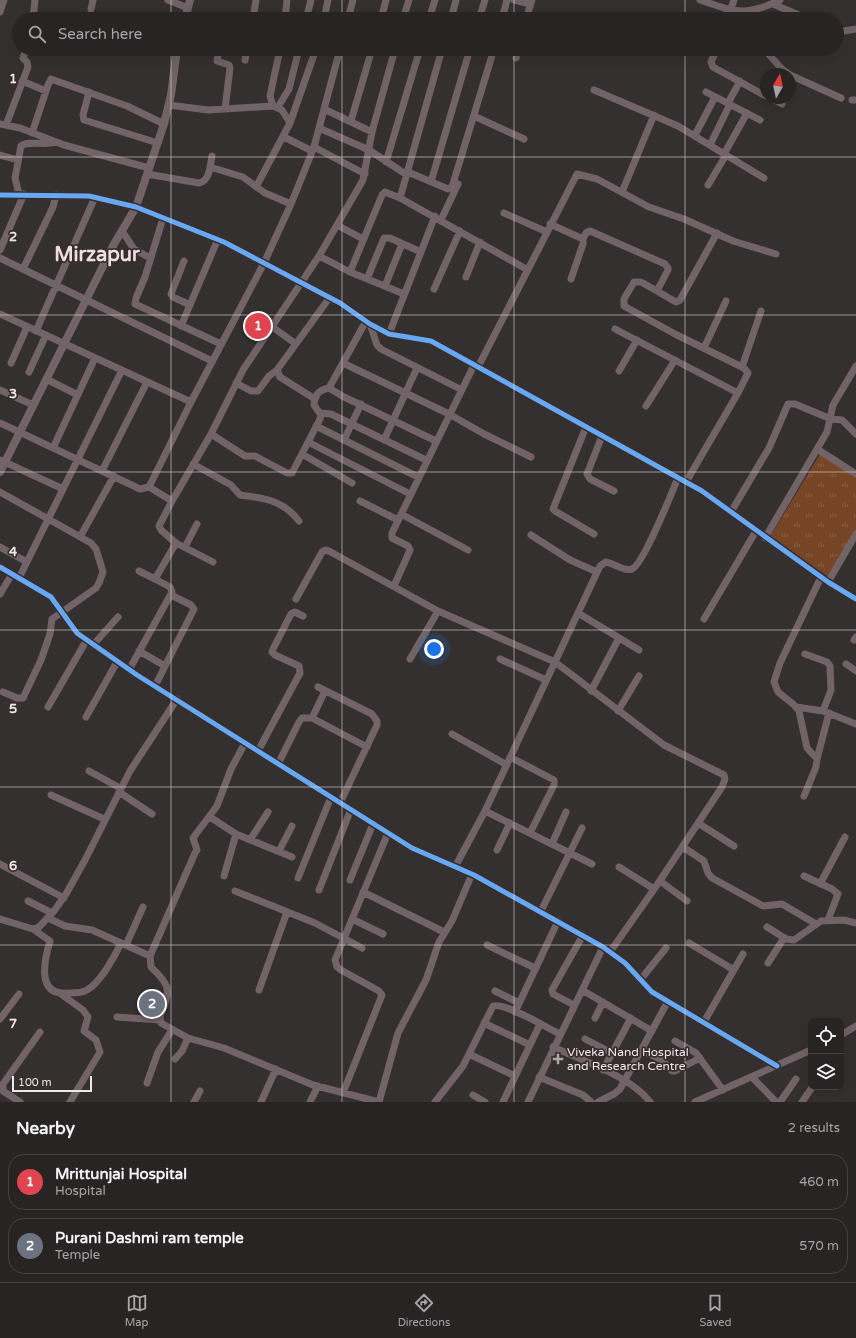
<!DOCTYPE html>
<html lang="en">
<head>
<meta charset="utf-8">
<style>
	:root { --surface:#282424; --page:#343031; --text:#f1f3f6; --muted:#a5a4a6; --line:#444141; --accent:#ada7a7 }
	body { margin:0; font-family:"Varela Round",sans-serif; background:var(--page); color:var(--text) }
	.controls { position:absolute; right:12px; bottom:12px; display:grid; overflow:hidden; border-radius:8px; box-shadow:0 4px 16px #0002 }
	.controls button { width:36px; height:36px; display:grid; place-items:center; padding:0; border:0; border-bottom:1px solid var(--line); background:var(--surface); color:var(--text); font:20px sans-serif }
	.compass { position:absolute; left:760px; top:68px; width:36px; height:36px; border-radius:50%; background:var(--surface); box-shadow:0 4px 16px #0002; rotate:9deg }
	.scale { position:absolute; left:12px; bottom:10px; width:80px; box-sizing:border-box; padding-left:4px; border:2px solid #eee7e7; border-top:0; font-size:11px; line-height:14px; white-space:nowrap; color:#eee7e7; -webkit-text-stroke:3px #382d2e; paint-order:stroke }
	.you { position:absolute; left:434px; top:649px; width:14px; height:14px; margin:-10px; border:3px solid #fff; border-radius:50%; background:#1a73e8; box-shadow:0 0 0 6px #1a73e833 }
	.badge { display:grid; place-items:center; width:26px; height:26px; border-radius:50%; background:var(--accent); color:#fff; font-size:13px; font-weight:700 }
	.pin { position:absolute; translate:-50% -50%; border:2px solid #fff; box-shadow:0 1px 4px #0006 }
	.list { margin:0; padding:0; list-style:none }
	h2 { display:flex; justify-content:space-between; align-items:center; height:52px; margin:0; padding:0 16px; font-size:17px }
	h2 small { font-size:13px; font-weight:400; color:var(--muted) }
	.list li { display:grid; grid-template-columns:26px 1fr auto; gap:12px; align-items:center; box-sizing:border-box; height:56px; margin:0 8px 8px; padding:0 8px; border:1px solid var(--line); border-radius:16px }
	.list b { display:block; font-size:15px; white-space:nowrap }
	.list p { margin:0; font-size:13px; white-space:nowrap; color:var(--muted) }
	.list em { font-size:13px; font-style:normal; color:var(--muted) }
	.icon { flex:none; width:22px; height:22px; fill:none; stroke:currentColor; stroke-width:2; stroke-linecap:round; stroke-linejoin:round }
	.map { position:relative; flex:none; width:856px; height:1102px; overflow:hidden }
	.search { position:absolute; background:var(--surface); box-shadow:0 4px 16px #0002; left:12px; right:12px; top:12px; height:44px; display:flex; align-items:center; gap:10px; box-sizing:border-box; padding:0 14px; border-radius:22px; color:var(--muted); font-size:15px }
	.sheet { height:180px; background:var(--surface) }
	nav { display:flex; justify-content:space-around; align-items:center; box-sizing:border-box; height:56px; border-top:1px solid var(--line); background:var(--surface); font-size:11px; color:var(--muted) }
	nav a { display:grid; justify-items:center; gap:2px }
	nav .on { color:var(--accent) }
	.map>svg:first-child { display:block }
</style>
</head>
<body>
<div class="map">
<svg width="856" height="1102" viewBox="0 0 856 1102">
	<defs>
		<pattern id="grass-tufts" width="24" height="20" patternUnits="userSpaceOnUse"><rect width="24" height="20" fill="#764526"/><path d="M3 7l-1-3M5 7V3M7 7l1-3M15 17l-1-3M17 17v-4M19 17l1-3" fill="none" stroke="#8a6046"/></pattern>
	</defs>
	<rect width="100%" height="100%" fill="#353030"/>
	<!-- grass -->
	<path fill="url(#grass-tufts)" d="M820 454 856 476V536L830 578 770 537Z"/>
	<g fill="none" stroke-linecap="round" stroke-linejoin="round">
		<!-- minor -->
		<path stroke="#716367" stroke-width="7" d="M168 0 188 8
			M514 0 530 4
			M700 0C735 12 745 17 780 0
			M773 4 808 19
			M91 9 93 0
			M730 11 734 0
			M747 11 753 19
			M0 12 4 0
			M349 17 359 19
			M33 19 35 0
			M253 19 256 0
			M285 19 287 0
			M306 19 311 0
			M324 19 328 0
			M348 19 353 0
			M381 19 386 0
			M403 19 409 0
			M429 19 435 0
			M451 19 456 0
			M479 19 485 0
			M502 19 507 0
			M526 19 532 0
			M729 19 733 11
			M837 30 844 31 856 29
			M207 49 218 52
			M219 49 217 61 229 65 230 68 225 109
			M717 49 711 62 713 67 766 96
			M764 49 782 69 789 74
			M516 58 518 49
			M245 60 247 49
			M790 75 841 98
			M22 81 46 91
			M594 90 678 126 764 178
			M89 92 83 115 84 120 158 143
			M706 92 760 120
			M771 98 782 104
			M852 100H856
			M728 103 740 81
			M169 105 208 110 273 106 282 110 290 123
			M273 106 270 96 280 49
			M278 107 289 89 299 49
			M324 109 372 132
			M474 116 524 139
			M351 121 372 49
			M0 124 20 128 64 145 149 168
			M6 125 28 67 27 62 23 58 26 49
			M319 128 369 150 407 175
			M32 133 48 85 51 79 127 106 164 124
			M695 135 715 97
			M284 137 312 151
			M710 145 730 104
			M314 147 365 174
			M724 154 747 113
			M0 155 18 160
			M386 162 420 49
			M210 167 243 177 265 193 291 204
			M408 172 448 189 452 187 494 49
			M147 174 199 183C210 181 210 166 212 156
			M431 182 470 49
			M708 185 726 155
			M256 187 290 123 316 49
			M622 192 654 115
			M19 194 15 178 21 146C28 140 45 146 56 142
			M0 195 89 196 136 207 224 242 340 303 370 324 389 334 431 341 702 491 828 582 856 599
			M400 198 442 49
			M504 213 547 232
			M163 218 145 277 136 298 135 304 221 344
			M441 220 458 184
			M550 224 583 239V244L571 279
			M337 225 363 239
			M122 231 134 249 150 258
			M583 239 586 233 590 231 665 264 668 268V270L657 291 676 302 680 300 717 233
			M0 250 24 194
			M319 256 350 272 382 195 385 192 400 198 528 270
			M0 258 212 361
			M184 261 171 294 173 297 190 305
			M23 269 53 207 56 195
			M350 272 404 294
			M466 277 480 242
			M367 279 384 238H390L421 252
			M385 286 402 244
			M434 289 460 231
			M657 291 641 282H634L624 299V306L675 334 744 368 748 373 738 393
			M0 314 191 402
			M366 321 329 388 344 397 436 441
			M370 324 377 345 381 349 462 390
			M181 326 218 239
			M271 326 296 344
			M615 329 738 393 686 482
			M36 331 95 197
			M389 334 435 216
			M704 348 726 301
			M11 363 27 327
			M343 363 449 414 484 434 531 457
			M478 367 577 174 597 179 649 207 684 219 733 241 776 254
			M742 367 761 311
			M619 371 637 340
			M29 372 46 335
			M46 379 78 395
			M236 383 251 391H258L269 376 277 370
			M0 390 33 405
			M315 399 280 377 277 370 330 297
			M646 406 675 360
			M320 413 331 414 426 460
			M0 423 140 489 149 487 191 402 264 263 291 204 314 147 340 49
			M316 426 418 477
			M586 427 553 509 555 511 594 534
			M211 434 245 456H255L287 473H292L320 419 321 415 314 405C315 394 319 390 329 388
			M602 436 587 474 590 479 614 491
			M344 440 361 404
			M384 440 417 368
			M308 442 410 494
			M53 448 95 358
			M817 449 856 474
			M302 454 352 483
			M0 460 63 489
			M193 464 231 485 240 495C264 498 283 500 299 521
			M102 471 147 382
			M0 492 91 543 96 549 103 572 99 583 96 588 52 619 50 634 41 660 23 698H17L3 692
			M172 501 211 434 243 370 319 256 363 180 372 132 395 49
			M360 501 398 520
			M731 512 769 448 788 404H795L831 419 842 420 856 434
			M401 514 468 550
			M531 535 570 560 597 572
			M80 537 114 476
			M765 538 827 432 833 405 856 366
			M176 543 213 562
			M0 547 27 562
			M185 547 197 524
			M0 567 51 597 77 633 137 675 412 848 474 875 603 947 625 963 652 992 777 1066
			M139 571 155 579
			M19 578 122 370
			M828 582 856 534
			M394 586 410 550 408 546 392 538V533L474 365
			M0 594 12 574
			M296 599 322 552 326 550 329 551 438 611 555 662 664 745 724 775 725 779 722 787 657 885 610 952
			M578 613 639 650
			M704 619 756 531
			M854 640 856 637
			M93 645 118 617
			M139 651 165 666
			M805 654 827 662 830 666 831 690 823 711
			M410 659 438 611
			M500 659 546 680
			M846 664 856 671
			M129 670 172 592 170 587 155 579 176 543 161 530 159 526 172 501 149 487
			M155 686 194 609 191 605 171 595
			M318 687 372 714 377 721V725L340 803
			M591 691 619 638
			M48 707 86 641
			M796 707 823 711 856 724
			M618 711 639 676
			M86 717 117 662
			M312 718 325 691
			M452 734 507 765
			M245 743 231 769 217 806 193 838 197 850 195 853 150 956 151 967C168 983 172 989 162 1011 160 1015 159 1018 161 1023L188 1038 224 1048 313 1085 379 1102
			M258 751 300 673 299 666 275 655 272 652 273 649 291 614 295 612 303 616
			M510 757 554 780V785L530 833
			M817 759 829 713
			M278 764 299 722 302 718H312L367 747
			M89 771 120 788
			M119 792 152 814
			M51 795 104 819
			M804 796 816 767 817 759 807 748 799 711 793 704 778 692 774 682 780 663 821 577
			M485 811 592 864
			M210 817 236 834 292 857
			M698 823 734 846
			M250 840 268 812
			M552 844 566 812
			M683 847 704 861 708 873 712 878 763 906 782 904 816 924
			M497 850 510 823
			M279 851 292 826
			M0 864 64 898
			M455 867 485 811 600 566 606 562C613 563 625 572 632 569 643 565 672 492 678 478
			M619 867 654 889
			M224 876 236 834
			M804 876 832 889 838 894 828 920
			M298 878 331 797
			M350 880 373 824
			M660 881 687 901
			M820 884 845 837
			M319 890 351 809
			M235 891 315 923 362 948
			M363 892 444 932
			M28 901 52 913
			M541 911 582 828
			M48 918 65 926 92 930 150 956
			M0 919 33 929 39 927 54 911 66 894 85 860 130 771 177 699
			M352 919 383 934
			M767 927 786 939 794 940 821 921 844 920 856 923
			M33 929 50 941C44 961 36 997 69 993 75 993 82 993 87 990 100 983 115 956 121 943
			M689 943 734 970
			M126 945 143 907
			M487 945 535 968
			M768 963 784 938
			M641 979 666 948
			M259 990 287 912
			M582 990 652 1031
			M495 991 519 1003
			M61 994 83 1010 88 1017 84 1031 96 1040 100 1052 70 1102
			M574 1005 553 994 552 990 583 935
			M515 1012 558 921
			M117 1017 160 1020
			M595 1018 603 1002
			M0 1019 19 994
			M704 1022 743 954
			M484 1023 530 1045
			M841 1035 856 1026
			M585 1039 612 1053
			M675 1041 696 1053 723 1090
			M553 1047C581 1060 632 1077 650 1102
			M642 1050 662 1060 672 1071H675L700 1058
			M469 1054 515 1076
			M175 1059 182 1051 188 1038
			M603 1070 631 1018
			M539 1077 583 1095 591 1102
			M752 1077 776 1102
			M147 1083 158 1052 172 1030
			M343 1093 382 995 379 991 341 970 337 967 335 960 388 833
			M473 1095 485 1102
			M20 1102 3 1091V1084L40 1032
			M194 1102 200 1091
			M261 1102 276 1069
			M310 1102 318 1086
			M379 1102 398 1033 426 980 439 942 452 921 472 874
			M435 1102 463 1066 493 1006C505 1002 547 1028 560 1034
			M503 1102 540 1024
			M528 1102 603 947
			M598 1102 614 1094 620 1089 668 1001
			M695 1102 811 1050
			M780 1102 796 1079
			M802 1102 811 1089"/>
		<!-- major -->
		<path stroke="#716367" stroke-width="8" d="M185 19 190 0
			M0 472 114 244 136 207 164 124 171 95 177 49"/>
		<!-- cycleway casing -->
		<g stroke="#382d2e" stroke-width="8">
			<path id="cycleway" d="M0 195 89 196 136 207 224 242 340 303 370 324 389 334 431 341 702 491 828 582 856 599
				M0 567 51 597 77 633 137 675 412 848 474 875 603 947 625 963 652 992 777 1066"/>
		</g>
		<!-- cycleway -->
		<use href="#cycleway" stroke="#66a8f1" stroke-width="5"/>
	</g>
	<!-- grid -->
	<path fill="none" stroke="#eee7e7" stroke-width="1" stroke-opacity="0.55" d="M171 0V19M342 0V19M514 0V19M685 0V19M171 49V1102M342 49V1102M514 49V1102M685 49V1102M0 157H856M0 315H856M0 472H856M0 630H856M0 787H856M0 945H856"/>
	<!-- markers -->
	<path fill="#ada7a7" stroke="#382d2e" stroke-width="1.5" d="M556 1053h4v4h4v4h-4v4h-4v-4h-4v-4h4z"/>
	<g text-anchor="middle" stroke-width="3.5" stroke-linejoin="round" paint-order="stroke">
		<!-- poi labels -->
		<g font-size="12" fill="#eee7e7" stroke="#382d2e" text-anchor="start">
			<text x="567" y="1056">Viveka Nand Hospital<tspan x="567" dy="14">and Research Centre</tspan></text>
		</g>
		<!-- town labels -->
		<g font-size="20" font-weight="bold" fill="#eedfe0" stroke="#382d2e">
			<text x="97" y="261">Mirzapur</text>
		</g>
	</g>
	<g font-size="13" text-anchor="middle" font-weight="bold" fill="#eee7e7" stroke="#382d2e" stroke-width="3.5" stroke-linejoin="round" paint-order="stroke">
		<text x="13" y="83">1</text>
		<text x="13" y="241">2</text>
		<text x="13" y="398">3</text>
		<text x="13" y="556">4</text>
		<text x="13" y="713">5</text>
		<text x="13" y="870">6</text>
		<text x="13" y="1028">7</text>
	</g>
</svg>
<div class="controls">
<button><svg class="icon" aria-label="locate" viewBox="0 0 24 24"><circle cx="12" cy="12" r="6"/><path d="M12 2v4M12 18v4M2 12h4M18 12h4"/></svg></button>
<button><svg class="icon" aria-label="layers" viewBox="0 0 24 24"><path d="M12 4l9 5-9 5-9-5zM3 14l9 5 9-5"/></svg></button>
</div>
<svg class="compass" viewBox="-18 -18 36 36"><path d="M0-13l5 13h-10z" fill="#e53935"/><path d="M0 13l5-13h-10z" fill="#a5a4a6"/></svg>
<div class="scale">100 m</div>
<div class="you"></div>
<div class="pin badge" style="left:258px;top:326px;background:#e0444e">1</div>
<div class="pin badge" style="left:152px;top:1004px;background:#6b7280">2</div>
<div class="search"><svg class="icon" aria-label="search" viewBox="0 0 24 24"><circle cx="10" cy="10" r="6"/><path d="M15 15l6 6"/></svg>Search here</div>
</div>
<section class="sheet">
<h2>Nearby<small>2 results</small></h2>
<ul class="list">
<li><span class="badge" style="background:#e0444e">1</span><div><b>Mrittunjai Hospital</b><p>Hospital</p></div><em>460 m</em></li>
<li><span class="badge" style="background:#6b7280">2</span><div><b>Purani Dashmi ram temple</b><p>Temple</p></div><em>570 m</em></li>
</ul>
</section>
<nav>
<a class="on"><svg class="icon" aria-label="map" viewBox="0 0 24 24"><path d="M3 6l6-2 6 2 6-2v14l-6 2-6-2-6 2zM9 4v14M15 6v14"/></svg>Map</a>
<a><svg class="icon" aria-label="directions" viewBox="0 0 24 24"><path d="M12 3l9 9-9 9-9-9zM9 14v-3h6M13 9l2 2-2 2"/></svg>Directions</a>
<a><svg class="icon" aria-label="saved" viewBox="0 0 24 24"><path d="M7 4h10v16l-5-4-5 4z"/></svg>Saved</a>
</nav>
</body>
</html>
